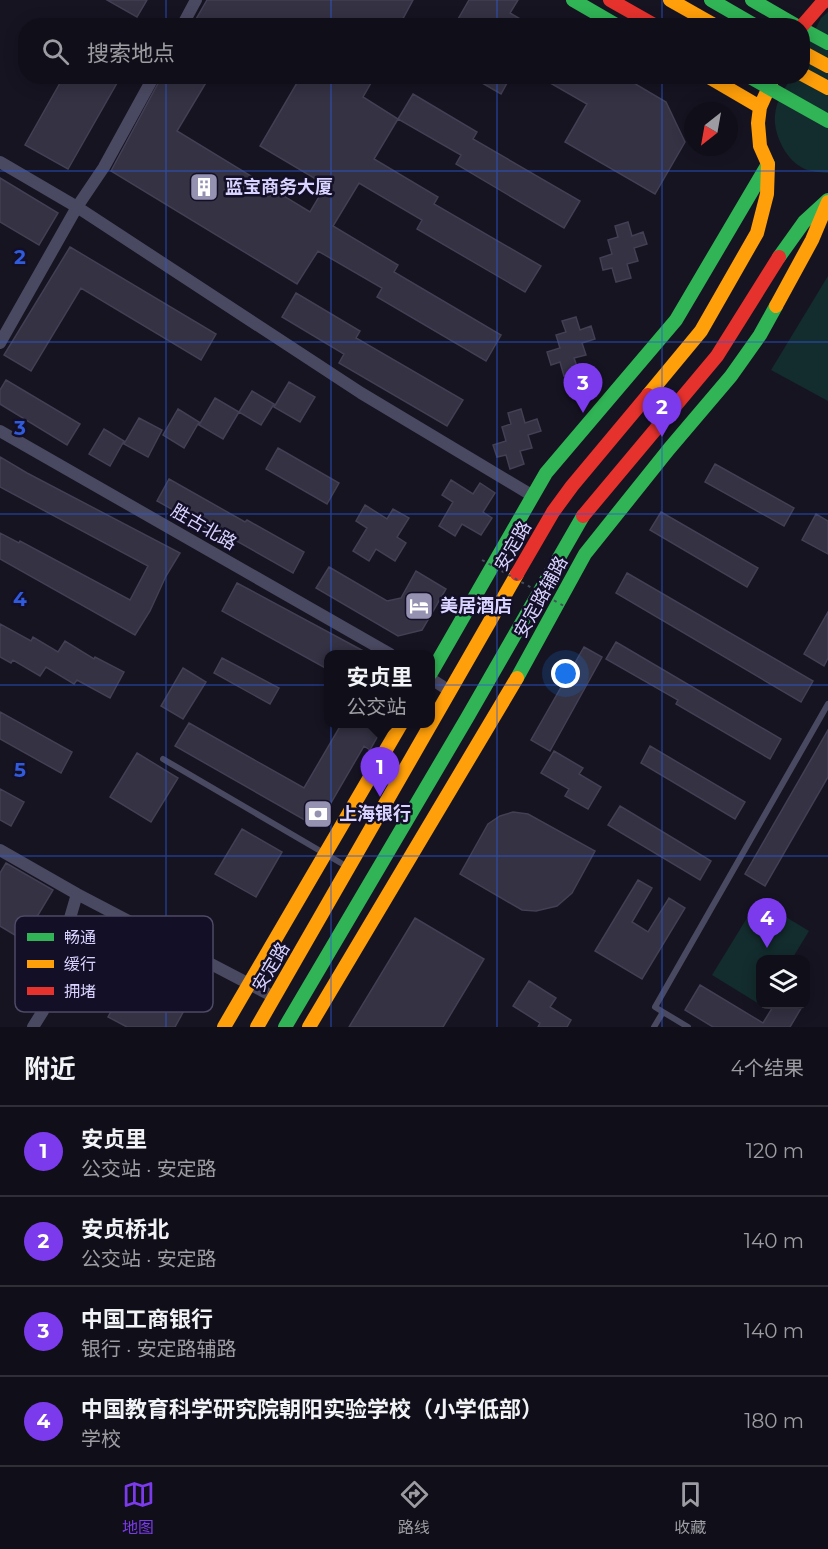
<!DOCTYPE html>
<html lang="zh">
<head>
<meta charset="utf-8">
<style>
	:root { --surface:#100f19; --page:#1e1d26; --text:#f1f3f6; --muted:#9c9ca2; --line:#302f38; --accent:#7c3aed }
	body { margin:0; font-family:Montserrat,"Noto Sans SC",sans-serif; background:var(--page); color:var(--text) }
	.controls { position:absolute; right:18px; bottom:18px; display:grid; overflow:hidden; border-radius:12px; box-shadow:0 3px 15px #0003 }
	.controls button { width:54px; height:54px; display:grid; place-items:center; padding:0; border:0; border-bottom:2px solid var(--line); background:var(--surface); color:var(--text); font:30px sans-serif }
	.compass { position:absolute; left:684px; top:102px; width:54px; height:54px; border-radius:50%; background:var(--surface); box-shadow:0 3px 15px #0003; rotate:211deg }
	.you { position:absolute; left:566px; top:674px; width:21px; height:21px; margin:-15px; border:4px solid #fff; border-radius:50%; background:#1a73e8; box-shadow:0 0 0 9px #1a73e833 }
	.badge { display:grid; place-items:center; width:39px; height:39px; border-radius:50%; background:var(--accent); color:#fff; font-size:20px; font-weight:700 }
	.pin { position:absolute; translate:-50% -50px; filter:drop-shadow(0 2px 3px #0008) }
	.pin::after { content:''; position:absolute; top:32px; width:21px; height:18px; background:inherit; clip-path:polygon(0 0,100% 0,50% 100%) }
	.popup { position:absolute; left:324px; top:650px; width:111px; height:78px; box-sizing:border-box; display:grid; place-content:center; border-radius:12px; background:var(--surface); filter:drop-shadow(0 2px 4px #0005); font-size:20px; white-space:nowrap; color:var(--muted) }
	.popup b { font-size:22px; color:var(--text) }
	.popup::after { content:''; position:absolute; left:50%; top:100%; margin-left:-12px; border:12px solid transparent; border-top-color:var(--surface) }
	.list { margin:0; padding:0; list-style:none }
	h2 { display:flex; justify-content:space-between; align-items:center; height:78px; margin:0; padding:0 24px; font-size:26px }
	h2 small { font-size:20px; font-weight:400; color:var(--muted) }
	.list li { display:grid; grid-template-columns:39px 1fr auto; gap:18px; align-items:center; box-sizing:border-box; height:90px; padding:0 24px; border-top:2px solid var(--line) }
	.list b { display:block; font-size:22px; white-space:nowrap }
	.list p { margin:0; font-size:20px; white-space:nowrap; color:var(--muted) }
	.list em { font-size:20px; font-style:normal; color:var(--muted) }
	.icon { flex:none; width:33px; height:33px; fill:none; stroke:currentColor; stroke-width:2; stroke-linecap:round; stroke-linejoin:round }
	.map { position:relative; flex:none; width:828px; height:1027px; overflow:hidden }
	.search { position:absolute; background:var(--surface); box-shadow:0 3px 15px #0003; left:18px; right:18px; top:18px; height:66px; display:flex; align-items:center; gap:15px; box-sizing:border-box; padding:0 21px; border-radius:24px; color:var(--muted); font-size:22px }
	.sheet { height:438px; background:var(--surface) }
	nav { display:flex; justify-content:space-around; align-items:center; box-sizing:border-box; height:84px; border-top:2px solid var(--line); background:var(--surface); font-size:16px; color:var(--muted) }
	nav a { display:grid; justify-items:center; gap:3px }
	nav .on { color:var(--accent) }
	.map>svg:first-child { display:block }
</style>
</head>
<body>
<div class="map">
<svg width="828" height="1027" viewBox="0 0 828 1027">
	<rect width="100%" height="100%" fill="#161421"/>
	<!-- green -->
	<path fill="#132c2d" d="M828 12V173C819 172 809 172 801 167 785 158 773 133 775 115 776 101 785 89 791 77L802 76 803 54 821 18Z
		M828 276V401L771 370Z
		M758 900 809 931 792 959 760 960V1005H766L764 1007 712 975Z"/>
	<!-- building -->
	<path fill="#343243" stroke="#433f54" stroke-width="1.5" d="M107 0H147L137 17Z
		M207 0H413L399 26H192Z
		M469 0H518L510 13 532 26H454Z
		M64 76H121L68 169 25 145Z
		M162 76H210L177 131 310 212 326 185 260 146 301 76H375L363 97 398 119 374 159 438 197 434 204 541 266 525 292 417 229 422 220 359 183 333 226 398 265 394 272 501 335 486 361 377 297 382 288 318 251 297 284 111 171Z
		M470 76H511L501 94Z
		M538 76H622L666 102 685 142 655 194 565 142 587 104Z
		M413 94 477 132 473 139 580 201 564 228 456 164 461 155 398 119Z
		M0 178 58 213 39 245 0 222Z
		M628 222 632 236 643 232 647 244 634 248 638 261 627 264 631 278 616 282 612 268 603 270 600 258 612 254 608 240 618 237 615 226Z
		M70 247 216 334 201 360 81 288 31 371 4 355Z
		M296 293 360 331 356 338 463 400 447 426 339 363 344 354 282 317Z
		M576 317 580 330 591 326 595 339 582 343 586 355 574 358 579 372 564 376 560 362 551 365 547 352 560 348 556 335 566 332 562 321Z
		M6 380 80 424 67 445 0 404V390Z
		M289 382 315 397 300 422 274 407Z
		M252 391 274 404 261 425 239 412Z
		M215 398 239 412 223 439 199 425Z
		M178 409 199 422 184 448 163 435Z
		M521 409 525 423 537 419 541 431 528 435 532 448 520 451 524 464 510 469 506 455 497 457 493 445 506 441 502 427 511 424 508 413Z
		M139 418 162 430 148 457 124 444Z
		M104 429 124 441 110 466 89 454Z
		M278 448 339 483 327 504 266 469Z
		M0 457 27 473 180 553 166 576 150 611 135 635 0 559V533L19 543 20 541 130 600 148 566 0 487Z
		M715 464 794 508 784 526 705 482Z
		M169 479 245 522 247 520 304 552 293 573 235 540 233 543 157 501Z
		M451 480 473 494 480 483 495 493 483 512 492 518 481 535 462 524 455 536 439 526 453 502 442 495Z
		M365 505 387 519 393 509 409 518 397 537 406 543 395 561 376 549 369 561 353 551 367 528 356 521Z
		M661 512 758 568 747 587 650 530Z
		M816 514 828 521V554L802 540Z
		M329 567 387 601 401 598 416 571 446 589 422 630 398 636 316 588Z
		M627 573 813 681 801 702 616 593Z
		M237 583 369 654H329V670L222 611Z
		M828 612V658L824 666 804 654Z
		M0 624 31 641 33 637 58 652 65 641 94 659 95 657 124 672 110 698 77 680 74 684 46 667 40 676 13 660 11 663 0 657Z
		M616 642 781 739 770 759 676 704 678 700 606 659Z
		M584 647 602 657 550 751 531 740Z
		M222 658 279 688 270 704 214 673Z
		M183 668 206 682 183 719 161 706Z
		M0 712 72 752 61 773 0 739Z
		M189 723 304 788 342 723H385L370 750 364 746 317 827 175 746Z
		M828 730V777L765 886 745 874Z
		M650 746 745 802 735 819 641 763Z
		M554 751 583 768 579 774 601 787 588 809 565 796 569 789 541 773Z
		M137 753 178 778 151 822 110 797Z
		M0 789 24 802 11 826 0 820Z
		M620 806 711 861 700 880 608 825Z
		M513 812 528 814 595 851 572 893 557 906 536 911 522 910 460 874 488 824 500 816Z
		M242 829 282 852 256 897 215 874Z
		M6 863 53 890 23 940 0 926V873Z
		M638 880 652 888 632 922 648 932 669 898 685 908 642 979 595 951Z
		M415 918 484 959 443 1027H349Z
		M144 951 170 965 168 969 198 985 175 1027H127L108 1017Z
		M529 981 556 998 550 1007 571 1020 567 1027H538L540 1023 513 1006Z
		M700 985 763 1023 774 1005H803L790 1027H713L685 1010Z"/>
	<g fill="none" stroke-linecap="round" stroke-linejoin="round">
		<!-- lane -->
		<path stroke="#4a4962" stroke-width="6" d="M163 759 346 866
			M663 1012 655 1007 828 704
			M654 1027 663 1012 688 1027"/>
		<!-- street -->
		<path stroke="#4a4962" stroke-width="12" d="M182 26 196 0
			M0 162 77 207 361 393 533 496
			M0 343 77 207 104 167 154 76
			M0 431 390 654
			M431 679 450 691
			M0 850 77 894 274 997
			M33 1027 43 1011 77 894"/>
		<!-- fast -->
		<path stroke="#30b455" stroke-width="14" d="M573 0 618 26
			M711 0 756 26
			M752 0 797 26
			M802 29 828 43
			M779 257 804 222 828 200
			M431 673 546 473 676 320 768 164
			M517 678 585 554 669 449 731 376 760 335 776 306
			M285 1027 467 718 583 516"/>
		<!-- slow -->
		<path stroke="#ff9f0a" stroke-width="14" d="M670 0 716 26
			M802 52 828 66
			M802 74 828 88
			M707 76 760 107
			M776 306 812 240 828 202
			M648 395 701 331 757 233 767 194 768 164 760 146 758 123 760 107 774 76
			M224 1027 401 724
			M257 1027 517 574
			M309 1027 517 678"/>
		<!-- jam -->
		<path stroke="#e5322d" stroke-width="14" d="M610 0 656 26
			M802 26 822 3 827 0
			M583 516 717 356 779 257
			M517 574 553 512 572 486 648 395"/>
		<!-- path-bridge -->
		<path stroke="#44505f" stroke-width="2" stroke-dasharray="3 4.5" stroke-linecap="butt" d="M482 560 564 606"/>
		<!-- fast-bridge -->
		<path stroke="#30b455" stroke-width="14" d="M748 76 828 121"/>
	</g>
	<!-- grid -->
	<path fill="none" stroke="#305bdc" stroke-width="1.5" stroke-opacity="0.55" d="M166 0V26M331 0V26M497 0V26M662 0V26M166 76V1027M331 76V1027M497 76V1027M662 76V1027M0 171H828M0 342H828M0 514H828M0 685H828M0 856H828"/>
	<!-- icons -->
	<defs>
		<g id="building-square" transform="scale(1.5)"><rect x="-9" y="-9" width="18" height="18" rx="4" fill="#9591b1" stroke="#130f26"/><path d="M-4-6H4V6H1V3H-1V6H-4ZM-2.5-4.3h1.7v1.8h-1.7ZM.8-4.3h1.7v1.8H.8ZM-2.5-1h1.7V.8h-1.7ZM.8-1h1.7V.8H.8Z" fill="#fff"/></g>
		<g id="hotel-square" transform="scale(1.5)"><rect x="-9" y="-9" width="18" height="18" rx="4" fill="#9591b1" stroke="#130f26"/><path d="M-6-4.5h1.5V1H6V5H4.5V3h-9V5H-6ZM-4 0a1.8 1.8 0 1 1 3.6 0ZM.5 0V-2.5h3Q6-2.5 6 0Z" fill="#fff"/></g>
		<g id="bank-square" transform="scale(1.5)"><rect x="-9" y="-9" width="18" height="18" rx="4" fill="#9591b1" stroke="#130f26"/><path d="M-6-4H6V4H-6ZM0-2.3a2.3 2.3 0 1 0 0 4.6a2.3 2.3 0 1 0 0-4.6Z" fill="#fff"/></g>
	</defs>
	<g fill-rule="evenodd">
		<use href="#building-square" x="204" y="187"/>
		<use href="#hotel-square" x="419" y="606"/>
		<use href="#bank-square" x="318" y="814"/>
	</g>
	<g text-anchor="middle" stroke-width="5" stroke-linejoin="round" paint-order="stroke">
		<!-- poi labels -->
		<g font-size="18" font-weight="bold" fill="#d9d4ff" stroke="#130f26" text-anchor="start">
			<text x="225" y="193">蓝宝商务大厦</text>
			<text x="440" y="612">美居酒店</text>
			<text x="339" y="820">上海银行</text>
		</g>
		<!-- street labels -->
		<g font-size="18" fill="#d9d4ff" stroke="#130f26">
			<text transform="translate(204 527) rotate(30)" y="6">胜古北路</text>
			<text transform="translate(513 546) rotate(-60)" y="6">安定路</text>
			<text transform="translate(541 597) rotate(-61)" y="6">安定路辅路</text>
			<text transform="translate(271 967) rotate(-59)" y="6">安定路</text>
		</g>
	</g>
	<!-- legend -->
	<rect x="15" y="916" width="198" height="96" rx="9" fill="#130f26" stroke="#4e4a67" stroke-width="1.5"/>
	<rect x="27" y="933" width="27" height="8" fill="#30b455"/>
	<rect x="27" y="960" width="27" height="8" fill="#ff9f0a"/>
	<rect x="27" y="987" width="27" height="8" fill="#e5322d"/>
	<g font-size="16" fill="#d9d4ff">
		<text x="64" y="943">畅通</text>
		<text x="64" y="970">缓行</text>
		<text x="64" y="997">拥堵</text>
	</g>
	<g font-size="20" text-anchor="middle" font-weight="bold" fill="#305bdc" stroke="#130f26" stroke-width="5" stroke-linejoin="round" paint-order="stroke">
		<text x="20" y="264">2</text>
		<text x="20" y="435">3</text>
		<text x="20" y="606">4</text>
		<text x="20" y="777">5</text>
	</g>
</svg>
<div class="controls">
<button><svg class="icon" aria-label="layers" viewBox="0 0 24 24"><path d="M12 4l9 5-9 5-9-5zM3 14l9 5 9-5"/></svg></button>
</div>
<svg class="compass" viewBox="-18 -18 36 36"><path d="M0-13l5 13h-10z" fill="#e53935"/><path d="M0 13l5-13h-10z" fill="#9c9ca2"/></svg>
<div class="you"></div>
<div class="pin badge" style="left:380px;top:797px">1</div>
<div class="popup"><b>安贞里</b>公交站</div>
<div class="pin badge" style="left:662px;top:437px">2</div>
<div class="pin badge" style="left:583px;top:413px">3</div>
<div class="pin badge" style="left:767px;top:948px">4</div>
<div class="search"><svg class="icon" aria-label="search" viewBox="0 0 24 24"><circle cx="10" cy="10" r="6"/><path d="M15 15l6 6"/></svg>搜索地点</div>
</div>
<section class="sheet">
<h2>附近<small>4个结果</small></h2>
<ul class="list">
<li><span class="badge">1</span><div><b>安贞里</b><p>公交站 · 安定路</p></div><em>120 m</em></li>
<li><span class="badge">2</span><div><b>安贞桥北</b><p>公交站 · 安定路</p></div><em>140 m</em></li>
<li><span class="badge">3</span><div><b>中国工商银行</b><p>银行 · 安定路辅路</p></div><em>140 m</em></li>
<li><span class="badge">4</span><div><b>中国教育科学研究院朝阳实验学校（小学低部）</b><p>学校</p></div><em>180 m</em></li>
</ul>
</section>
<nav>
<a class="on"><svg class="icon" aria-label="map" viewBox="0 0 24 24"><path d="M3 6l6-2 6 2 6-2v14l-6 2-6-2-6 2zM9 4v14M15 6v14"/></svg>地图</a>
<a><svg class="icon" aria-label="directions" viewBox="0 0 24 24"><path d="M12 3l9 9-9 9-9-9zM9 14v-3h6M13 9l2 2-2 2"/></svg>路线</a>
<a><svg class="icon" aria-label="saved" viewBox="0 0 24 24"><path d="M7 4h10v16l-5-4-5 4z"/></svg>收藏</a>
</nav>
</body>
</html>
